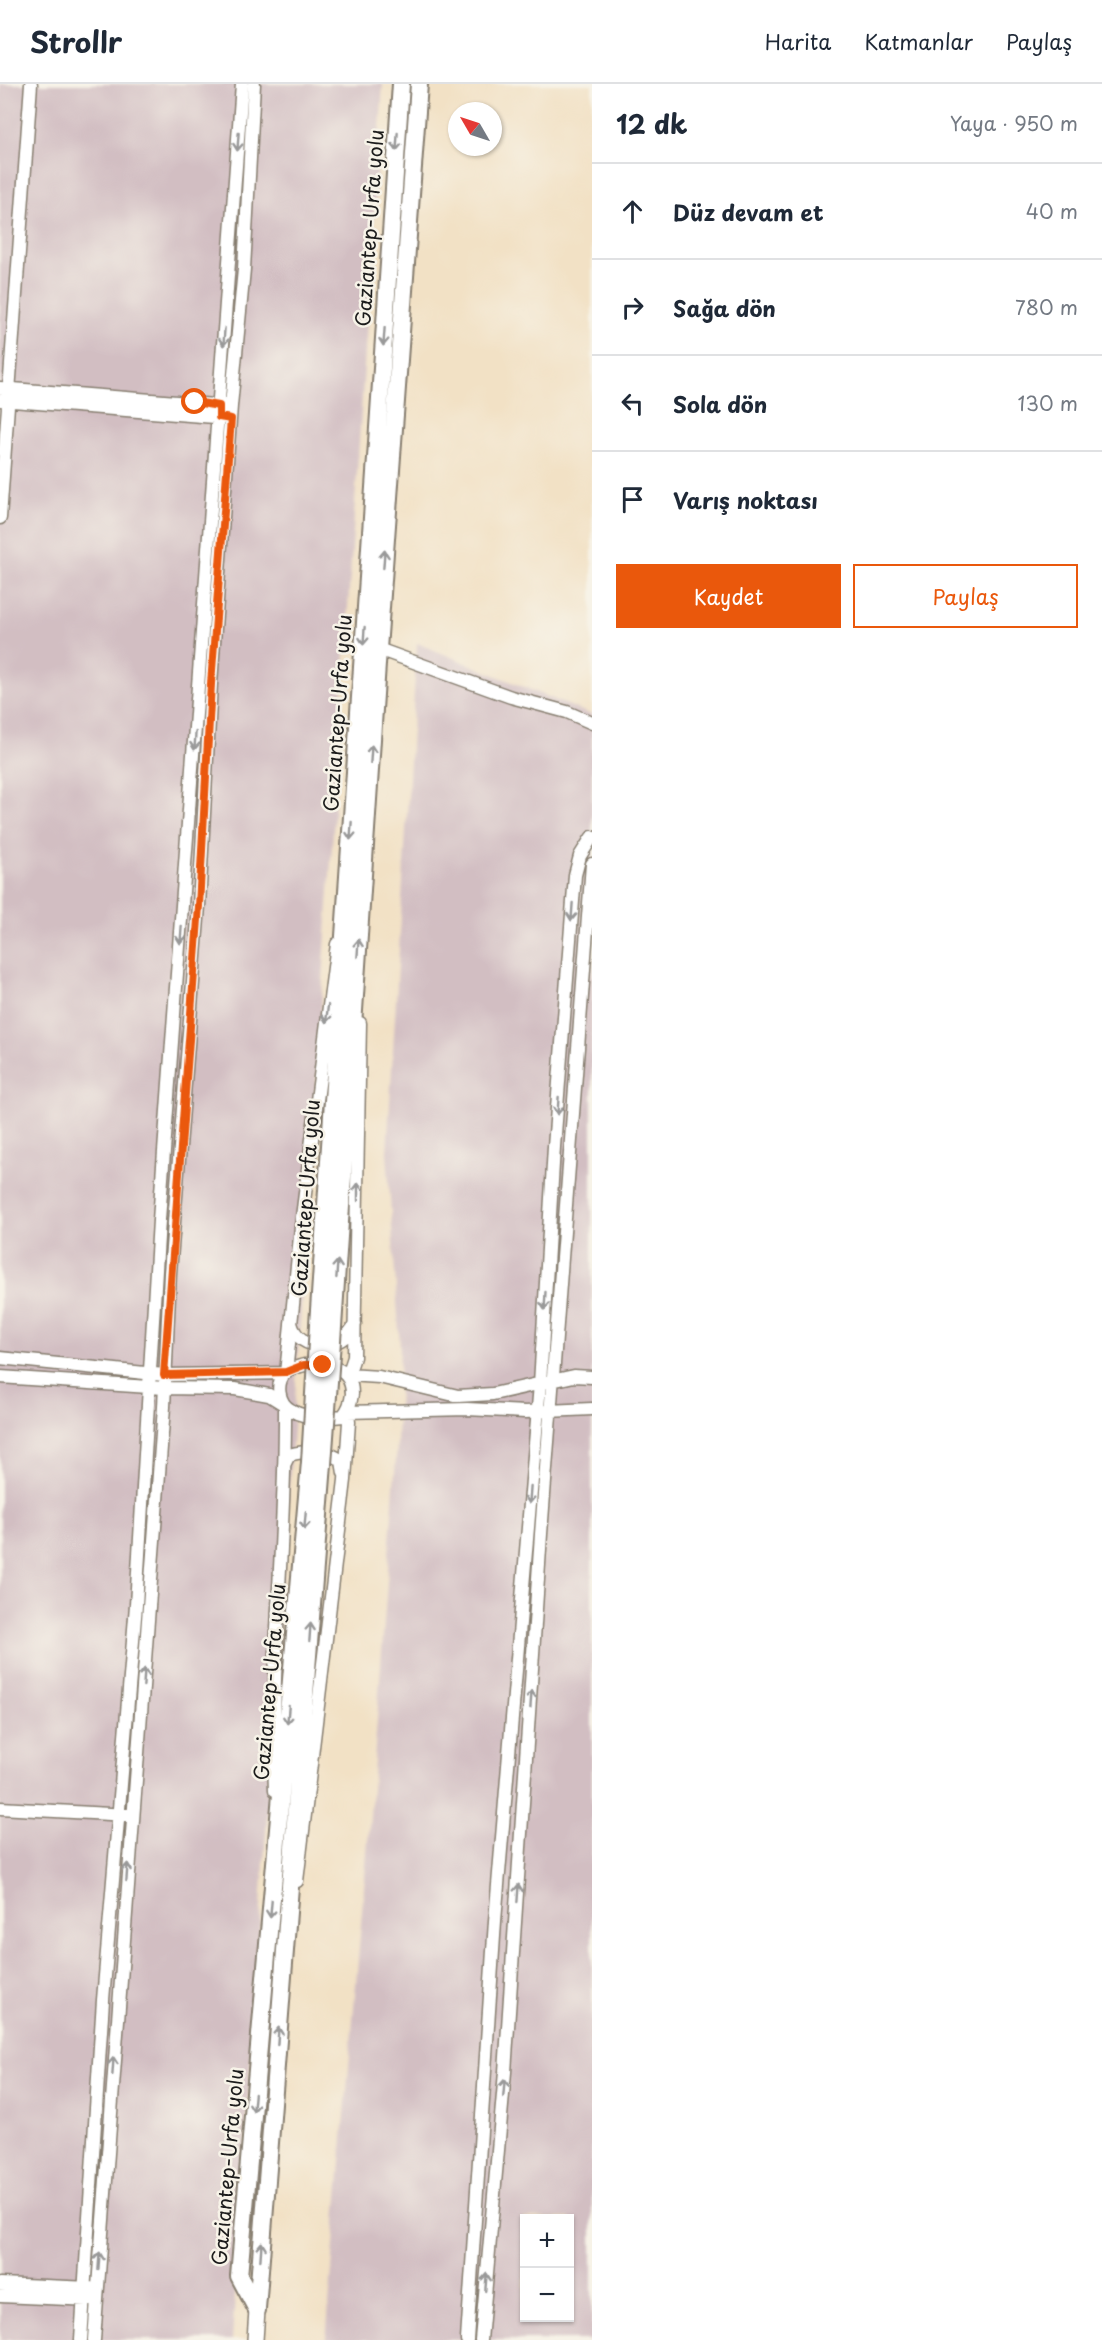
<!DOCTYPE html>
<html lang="tr">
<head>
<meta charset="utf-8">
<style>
	:root { --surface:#fff; --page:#f2f2f3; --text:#1f2937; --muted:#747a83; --line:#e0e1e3; --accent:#ea580c }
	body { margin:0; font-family:"Playpen Sans",sans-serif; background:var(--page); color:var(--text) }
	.controls { position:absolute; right:18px; bottom:18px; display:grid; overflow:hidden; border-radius:0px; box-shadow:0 2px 4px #0004 }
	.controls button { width:54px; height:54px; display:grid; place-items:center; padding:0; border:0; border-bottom:2px solid var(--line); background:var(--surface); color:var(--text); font:30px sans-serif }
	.compass { position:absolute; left:448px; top:18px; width:54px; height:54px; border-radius:50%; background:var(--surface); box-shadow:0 2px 4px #0004; rotate:309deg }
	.stop { position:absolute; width:18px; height:18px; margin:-14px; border:4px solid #ea580c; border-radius:50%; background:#fff }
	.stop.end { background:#ea580c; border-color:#fff; box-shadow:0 2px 6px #0008 }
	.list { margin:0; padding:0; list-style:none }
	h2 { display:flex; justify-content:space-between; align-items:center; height:78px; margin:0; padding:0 24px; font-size:26px }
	h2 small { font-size:20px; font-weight:400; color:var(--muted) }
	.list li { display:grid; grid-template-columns:39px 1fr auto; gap:18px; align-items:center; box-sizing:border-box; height:96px; padding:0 24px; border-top:2px solid var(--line) }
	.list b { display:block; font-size:22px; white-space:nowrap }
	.list em { font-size:20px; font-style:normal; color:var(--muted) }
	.actions { display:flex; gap:12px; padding:18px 24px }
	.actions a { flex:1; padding:14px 0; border:2px solid var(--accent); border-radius:0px; text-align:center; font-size:21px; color:var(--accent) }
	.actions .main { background:var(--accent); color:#fff }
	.icon { flex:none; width:33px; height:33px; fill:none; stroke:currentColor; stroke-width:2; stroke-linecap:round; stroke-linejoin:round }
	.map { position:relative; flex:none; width:592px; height:2256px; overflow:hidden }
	header { display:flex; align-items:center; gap:36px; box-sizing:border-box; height:84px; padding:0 30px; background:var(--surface); border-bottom:2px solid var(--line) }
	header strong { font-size:28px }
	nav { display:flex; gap:33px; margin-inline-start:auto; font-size:21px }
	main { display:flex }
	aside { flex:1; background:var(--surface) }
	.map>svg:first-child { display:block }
</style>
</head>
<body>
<header>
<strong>Strollr</strong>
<nav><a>Harita</a><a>Katmanlar</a><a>Paylaş</a></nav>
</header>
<main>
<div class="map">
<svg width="592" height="2256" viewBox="0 0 592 2256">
	<rect width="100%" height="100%" fill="#f7f3e8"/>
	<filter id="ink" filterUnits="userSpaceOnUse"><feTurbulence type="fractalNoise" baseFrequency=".0167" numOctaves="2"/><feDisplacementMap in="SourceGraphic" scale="12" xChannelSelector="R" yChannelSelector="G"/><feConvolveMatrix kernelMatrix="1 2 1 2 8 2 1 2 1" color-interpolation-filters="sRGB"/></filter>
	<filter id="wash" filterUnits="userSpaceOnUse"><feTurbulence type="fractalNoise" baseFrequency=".008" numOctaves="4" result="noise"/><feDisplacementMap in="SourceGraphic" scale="24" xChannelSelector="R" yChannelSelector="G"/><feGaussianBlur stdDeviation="1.35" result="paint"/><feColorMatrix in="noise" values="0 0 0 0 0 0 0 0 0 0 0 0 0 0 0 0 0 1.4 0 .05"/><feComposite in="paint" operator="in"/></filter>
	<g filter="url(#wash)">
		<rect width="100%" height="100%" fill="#f2e1c5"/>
		<!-- industrial -->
		<path fill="#d2bec2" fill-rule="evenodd" d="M0 0H383L232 2256H0Z
			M417 559 592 631V2256H326L370 1732 397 1361 400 1263 387 1069ZM524 2134H570V2234H524Z"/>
	</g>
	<g filter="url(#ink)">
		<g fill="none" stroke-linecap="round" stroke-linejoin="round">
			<!-- minor casing -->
			<g stroke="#877e70" stroke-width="15">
				<path id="minor" d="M0 304 227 322
					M0 316 227 334
					M0 434 31 0
					M378 565 511 613 567 628 592 639
					M360 939 354 1273 348 1291 379 1293 458 1312 493 1310 574 1292 592 1293
					M291 1239C299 1270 343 1267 355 1240
					M0 1274 164 1291 286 1289 302 1133 337 860
					M304 1281C327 1281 352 1281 352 1310 351 1319 349 1325 343 1332 327 1334 305 1335 291 1326 278 1319 275 1299 286 1288 291 1284 298 1283 304 1281Z
					M0 1293 164 1304 235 1305 269 1311 285 1321C286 1450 270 1578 275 1706
					M284 1381 289 1371C308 1366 326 1365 342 1377L344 1389
					M0 1724 128 1731
					M297 1797 345 1396 349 1338 347 1328 467 1325 525 1328 592 1325
					M0 2200 90 2204
					M0 2212 92 2216
					M81 2256 103 1916 136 1521 159 1136 242 0
					M94 2256 164 1323 170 1189 199 822 211 600 231 322 244 185 254 0
					M467 2256 495 1837 540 1300 554 1063 575 791 580 772 592 753
					M481 2256 505 1988 541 1450 592 780"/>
			</g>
			<!-- major casing -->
			<g stroke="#877e70" stroke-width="18">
				<path id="major" d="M255 2256 257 2226"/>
			</g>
			<!-- highway casing -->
			<g stroke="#877e70" stroke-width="20">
				<path id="highway" d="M318 1241 401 0
					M333 1243 378 565 419 0
					M257 2225 323 1380
					M257 2226 239 2192 310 1378"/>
			</g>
			<!-- minor -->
			<use href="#minor" stroke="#fff" stroke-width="12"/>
			<!-- major -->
			<use href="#major" stroke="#fff" stroke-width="15"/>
			<!-- highway -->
			<use href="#highway" stroke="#fff" stroke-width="16"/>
			<!-- highway-bridge casing -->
			<g stroke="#877e70" stroke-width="20" stroke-linecap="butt">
				<path id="highway-bridge" d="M310 1378 318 1241
					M323 1380 333 1243"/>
			</g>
			<!-- highway-bridge -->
			<use href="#highway-bridge" stroke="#fff" stroke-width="16"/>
		</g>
		<!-- one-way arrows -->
		<defs><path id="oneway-shaft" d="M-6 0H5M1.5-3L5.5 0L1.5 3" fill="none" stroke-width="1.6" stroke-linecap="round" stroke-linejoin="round" transform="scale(1.5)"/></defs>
		<g stroke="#999">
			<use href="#oneway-shaft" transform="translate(238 58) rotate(94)"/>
			<use href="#oneway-shaft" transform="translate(397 58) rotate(94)"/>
			<use href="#oneway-shaft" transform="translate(224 253) rotate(94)"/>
			<use href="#oneway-shaft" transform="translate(384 253) rotate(94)"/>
			<use href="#oneway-shaft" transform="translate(384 475) rotate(-86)"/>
			<use href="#oneway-shaft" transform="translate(364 552) rotate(94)"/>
			<use href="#oneway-shaft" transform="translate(195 657) rotate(94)"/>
			<use href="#oneway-shaft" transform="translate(371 670) rotate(-86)"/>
			<use href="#oneway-shaft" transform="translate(351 747) rotate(94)"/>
			<use href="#oneway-shaft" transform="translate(572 828) rotate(94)"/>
			<use href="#oneway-shaft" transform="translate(181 851) rotate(94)"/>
			<use href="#oneway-shaft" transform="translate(358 864) rotate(-86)"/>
			<use href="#oneway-shaft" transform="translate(327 930) rotate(97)"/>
			<use href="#oneway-shaft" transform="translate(558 1022) rotate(94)"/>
			<use href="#oneway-shaft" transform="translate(358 1108) rotate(-90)"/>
			<use href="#oneway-shaft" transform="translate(337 1185) rotate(-86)"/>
			<use href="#oneway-shaft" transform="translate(545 1217) rotate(93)"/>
			<use href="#oneway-shaft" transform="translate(530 1411) rotate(94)"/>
			<use href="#oneway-shaft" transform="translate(305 1437) rotate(95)"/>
			<use href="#oneway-shaft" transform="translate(310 1548) rotate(-86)"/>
			<use href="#oneway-shaft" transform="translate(144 1593) rotate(-86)"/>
			<use href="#oneway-shaft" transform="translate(531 1615) rotate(-86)"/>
			<use href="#oneway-shaft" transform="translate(288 1631) rotate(95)"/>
			<use href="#oneway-shaft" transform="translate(127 1788) rotate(-86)"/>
			<use href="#oneway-shaft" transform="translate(518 1809) rotate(-86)"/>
			<use href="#oneway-shaft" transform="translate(271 1825) rotate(95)"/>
			<use href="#oneway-shaft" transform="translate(278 1952) rotate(-86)"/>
			<use href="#oneway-shaft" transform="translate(113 1982) rotate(-86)"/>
			<use href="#oneway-shaft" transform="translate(504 2004) rotate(-85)"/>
			<use href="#oneway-shaft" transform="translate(254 2019) rotate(95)"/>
			<use href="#oneway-shaft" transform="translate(261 2167) rotate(-86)"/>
			<use href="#oneway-shaft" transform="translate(99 2177) rotate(-86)"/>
			<use href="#oneway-shaft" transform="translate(486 2198) rotate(-85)"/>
		</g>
	</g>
	<g fill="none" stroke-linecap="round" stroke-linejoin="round" filter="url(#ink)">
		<!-- route -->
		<path stroke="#ea580c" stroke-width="8" d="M195 318 219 322V333L231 335 211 600 199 822 164 1291 286 1288 304 1281H323"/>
	</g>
	<g text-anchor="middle" stroke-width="5" stroke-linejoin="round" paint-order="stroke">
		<!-- street labels -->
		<g font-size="20" fill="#1c1c1c" stroke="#f7f3e8">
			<text transform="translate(370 144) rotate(-86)" y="7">Gaziantep-Urfa yolu</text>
			<text transform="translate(338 629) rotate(-86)" y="7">Gaziantep-Urfa yolu</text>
			<text transform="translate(306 1114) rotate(-86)" y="7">Gaziantep-Urfa yolu</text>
			<text transform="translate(270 1598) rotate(-85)" y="7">Gaziantep-Urfa yolu</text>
			<text transform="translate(228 2083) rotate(-85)" y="7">Gaziantep-Urfa yolu</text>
		</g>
	</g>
</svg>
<div class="controls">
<button>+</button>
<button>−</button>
</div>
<svg class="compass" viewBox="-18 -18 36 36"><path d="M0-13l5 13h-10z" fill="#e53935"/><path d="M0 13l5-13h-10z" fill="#747a83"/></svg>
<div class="stop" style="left:195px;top:318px"></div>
<div class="stop end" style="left:323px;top:1281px"></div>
</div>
<aside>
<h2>12 dk<small>Yaya · 950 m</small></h2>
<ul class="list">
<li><svg class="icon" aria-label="ahead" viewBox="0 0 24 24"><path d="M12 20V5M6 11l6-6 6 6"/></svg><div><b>Düz devam et</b></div><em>40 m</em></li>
<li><svg class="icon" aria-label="right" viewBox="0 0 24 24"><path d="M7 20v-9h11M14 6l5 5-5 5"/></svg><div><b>Sağa dön</b></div><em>780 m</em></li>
<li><svg class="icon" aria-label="left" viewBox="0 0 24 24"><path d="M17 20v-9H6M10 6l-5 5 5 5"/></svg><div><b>Sola dön</b></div><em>130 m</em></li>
<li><svg class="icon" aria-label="arrive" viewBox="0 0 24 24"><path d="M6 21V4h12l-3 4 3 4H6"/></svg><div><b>Varış noktası</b></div></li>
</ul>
<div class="actions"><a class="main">Kaydet</a><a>Paylaş</a></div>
</aside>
</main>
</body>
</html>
